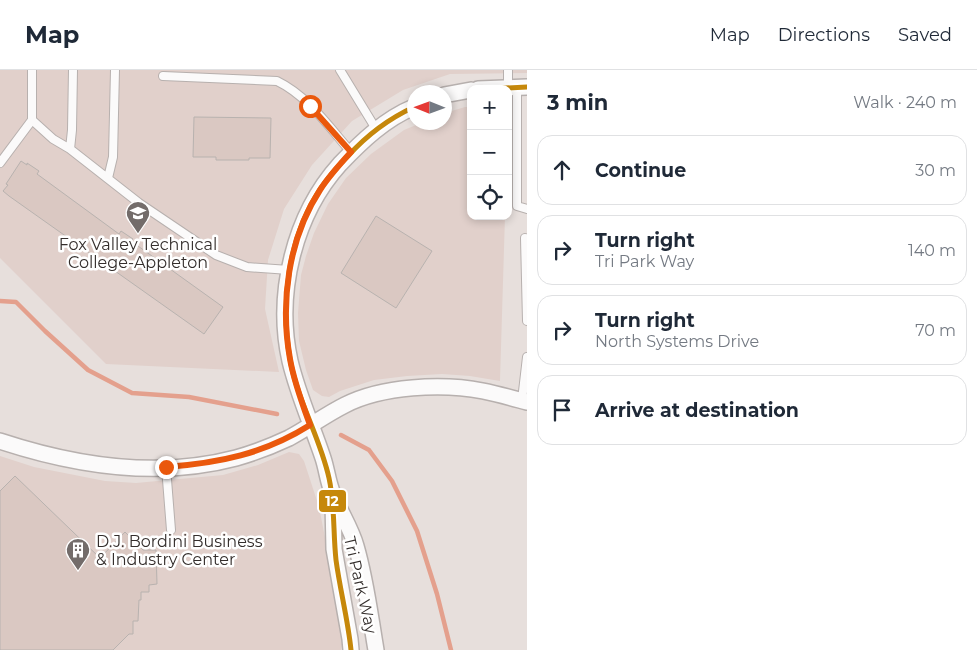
<!DOCTYPE html>
<html lang="en">
<head>
<meta charset="utf-8">
<style>
	:root { --surface:#fff; --page:#f6f6f7; --text:#1f2937; --muted:#747a83; --line:#e0e1e3 }
	body { margin:0; font-family:Montserrat,sans-serif; background:var(--page); color:var(--text) }
	.controls { position:absolute; right:15px; top:15px; display:grid; overflow:hidden; border-radius:10px; box-shadow:0 2px 8px #0003 }
	.controls button { width:45px; height:45px; display:grid; place-items:center; padding:0; border:0; border-bottom:1px solid var(--line); background:var(--surface); color:var(--text); font:25px sans-serif }
	.compass { position:absolute; left:407px; top:15px; width:45px; height:45px; border-radius:50%; background:var(--surface); box-shadow:0 2px 8px #0003; rotate:271deg }
	.stop { position:absolute; width:15px; height:15px; margin:-11px; border:4px solid #ea580c; border-radius:50%; background:#fff }
	.stop.end { background:#ea580c; border-color:#fff; box-shadow:0 1px 5px #0008 }
	.list { margin:0; padding:0; list-style:none }
	h2 { display:flex; justify-content:space-between; align-items:center; height:65px; margin:0; padding:0 20px; font-size:21px }
	h2 small { font-size:16px; font-weight:400; color:var(--muted) }
	.list li { display:grid; grid-template-columns:32px 1fr auto; gap:15px; align-items:center; box-sizing:border-box; height:70px; margin:0 10px 10px; padding:0 10px; border:1px solid var(--line); border-radius:15px }
	.list b { display:block; font-size:19px; white-space:nowrap }
	.list p { margin:0; font-size:16px; white-space:nowrap; color:var(--muted) }
	.list em { font-size:16px; font-style:normal; color:var(--muted) }
	.icon { flex:none; width:28px; height:28px; fill:none; stroke:currentColor; stroke-width:2; stroke-linecap:round; stroke-linejoin:round }
	.map { position:relative; flex:none; width:527px; height:580px; overflow:hidden }
	header { display:flex; align-items:center; gap:30px; box-sizing:border-box; height:70px; padding:0 25px; background:var(--surface); border-bottom:1px solid var(--line) }
	header strong { font-size:24px }
	nav { display:flex; gap:28px; margin-inline-start:auto; font-size:18px }
	main { display:flex }
	aside { flex:1; background:var(--surface) }
	.map>svg:first-child { display:block }
</style>
</head>
<body>
<header>
<strong>Map</strong>
<nav><a>Map</a><a>Directions</a><a>Saved</a></nav>
</header>
<main>
<div class="map">
<svg width="527" height="580" viewBox="0 0 527 580">
	<rect width="100%" height="100%" fill="#e7dfdc"/>
	<!-- built -->
	<path fill="#e1d0cb" d="M0 0H527V3L450 4 403 20 352 51 312 95 284 139 268 190 265 239 279 302 106 294 0 188Z
		M465 37H471V146H505L500 311 470 306 442 304 407 306 374 310 340 321 329 327 322 326 313 320 306 300 299 271 298 243 301 205 306 186 314 163 328 134 346 108 371 84 404 60 421 53 444 52 445 43Z
		M289 382 299 384 304 391 319 437 332 503 342 574 341 580H0V386L34 397 105 411 136 413 223 405 258 395Z"/>
	<g fill="none" stroke-linecap="round" stroke-linejoin="round">
		<!-- stream -->
		<path stroke="#e4a08d" stroke-width="4.5" d="M0 231 16 232 45 261 88 300 132 323 189 327 277 344
			M341 365 369 380 392 411 417 461 437 524 451 580"/>
	</g>
	<!-- building -->
	<path fill="#dac8c2" stroke="#b8b2af" d="M194 47 271 48 270 88H249V90H216V87H193Z
		M21 91 27 95V93L39 101 37 104 119 164 121 161 133 169 131 171 223 237 204 264 9 126 3 121 8 115 6 114Z
		M376 146 432 181 396 238 341 203Z
		M15 406 100 488 125 462 143 480H156L157 514 149 515V522H141V530H139L138 551H133V564H129L113 580H0V421Z"/>
	<g fill="none" stroke-linecap="round" stroke-linejoin="round">
		<!-- lane casing -->
		<g stroke="#b7b0ae" stroke-width="10">
			<path id="lane" d="M32 0V50L53 69 70 79 139 133 216 185 247 197 289 200
				M340 0 376 59
				M508 0V17
				M163 6 277 11C308 26 329 57 351 82
				M517 17V136L527 139
				M70 79 72 60 73 0
				M0 93 32 50
				M108 108 113 87 115 0
				M525 168 527 251
				M522 330 527 287
				M166 397 171 460"/>
		</g>
		<!-- street casing -->
		<g stroke="#b7b0ae" stroke-width="18">
			<path id="street" d="M478 19 527 17
				M444 25 471 20
				M0 371C76 396 157 409 236 388 254 383 272 376 289 368 308 358 325 345 345 335 382 316 442 313 483 321 498 324 512 328 527 332
				M333 432 334 479 350 569 351 580
				M376 580C370 545 366 510 356 476 351 458 340 442 333 424 328 413 327 400 323 388 312 355 298 325 290 291 275 224 294 145 340 94 362 71 385 49 414 37"/>
		</g>
		<!-- lane -->
		<use href="#lane" stroke="#fbfafa" stroke-width="8"/>
		<!-- street -->
		<use href="#street" stroke="#fbfafa" stroke-width="15"/>
		<!-- bus-1 casing -->
		<g stroke="#fff" stroke-width="9">
			<path id="bus-1" d="M484 19 527 17
				M351 580C348 550 340 520 336 490 333 463 335 435 329 408 320 367 297 330 290 289 280 232 288 167 321 118 329 106 338 96 348 86 367 65 388 49 414 37"/>
		</g>
		<!-- bus-1 -->
		<use href="#bus-1" stroke="#c6880b" stroke-width="5"/>
	</g>
	<g fill="none" stroke-linecap="round" stroke-linejoin="round">
		<!-- route -->
		<path stroke="#ea580c" stroke-width="6" d="M166 397C219 393 264 384 310 355 302 333 294 312 290 289 280 233 288 169 320 120 329 106 340 94 351 82L310 36"/>
	</g>
	<!-- icons -->
	<defs>
		<g id="university-pin" transform="scale(1.25)"><path d="M0 17L-7.5 6A9.5 9.5 0 1 1 7.5 6Z" fill="#736c6a" stroke="#fff"/><path d="M0-5L7-2L0 1L-7-2ZM-4 1L0 2.5L4 1V4Q0 6-4 4Z" fill="#fff"/></g>
		<g id="building-pin" transform="scale(1.25)"><path d="M0 17L-7.5 6A9.5 9.5 0 1 1 7.5 6Z" fill="#736c6a" stroke="#fff"/><path d="M-4-6H4V6H1V3H-1V6H-4ZM-2.5-4.3h1.7v1.8h-1.7ZM.8-4.3h1.7v1.8H.8ZM-2.5-1h1.7V.8h-1.7ZM.8-1h1.7V.8H.8Z" fill="#fff"/></g>
	</defs>
	<g fill-rule="evenodd">
		<use href="#university-pin" x="138" y="143"/>
		<use href="#building-pin" x="78" y="480"/>
	</g>
	<g text-anchor="middle" stroke-width="5" stroke-linejoin="round" paint-order="stroke">
		<!-- poi labels -->
		<g font-size="16" fill="#342e2c" stroke="#fff">
			<text x="138" y="180">Fox Valley Technical<tspan x="138" dy="18">College-Appleton</tspan></text>
			<text x="96" y="477" text-anchor="start">D.J. Bordini Business<tspan x="96" dy="18">&amp; Industry Center</tspan></text>
		</g>
		<!-- street labels -->
		<g font-size="16" fill="#342e2c" stroke="#fff">
			<text transform="translate(361 515) rotate(77)" y="6">Tri Park Way</text>
		</g>
	</g>
	<rect stroke="#fff" stroke-width="2" x="318" y="419" width="29" height="24" rx="5" fill="#c6880b"/>
	<g font-size="14" text-anchor="middle" font-weight="bold" fill="#fff">
		<text x="332" y="436">12</text>
	</g>
</svg>
<div class="controls">
<button>+</button>
<button>−</button>
<button><svg class="icon" aria-label="locate" viewBox="0 0 24 24"><circle cx="12" cy="12" r="6"/><path d="M12 2v4M12 18v4M2 12h4M18 12h4"/></svg></button>
</div>
<svg class="compass" viewBox="-18 -18 36 36"><path d="M0-13l5 13h-10z" fill="#e53935"/><path d="M0 13l5-13h-10z" fill="#747a83"/></svg>
<div class="stop" style="left:310px;top:36px"></div>
<div class="stop end" style="left:166px;top:397px"></div>
</div>
<aside>
<h2>3 min<small>Walk · 240 m</small></h2>
<ul class="list">
<li><svg class="icon" aria-label="ahead" viewBox="0 0 24 24"><path d="M12 20V5M6 11l6-6 6 6"/></svg><div><b>Continue</b></div><em>30 m</em></li>
<li><svg class="icon" aria-label="right" viewBox="0 0 24 24"><path d="M7 20v-9h11M14 6l5 5-5 5"/></svg><div><b>Turn right</b><p>Tri Park Way</p></div><em>140 m</em></li>
<li><svg class="icon" aria-label="right" viewBox="0 0 24 24"><path d="M7 20v-9h11M14 6l5 5-5 5"/></svg><div><b>Turn right</b><p>North Systems Drive</p></div><em>70 m</em></li>
<li><svg class="icon" aria-label="arrive" viewBox="0 0 24 24"><path d="M6 21V4h12l-3 4 3 4H6"/></svg><div><b>Arrive at destination</b></div></li>
</ul>
</aside>
</main>
</body>
</html>
